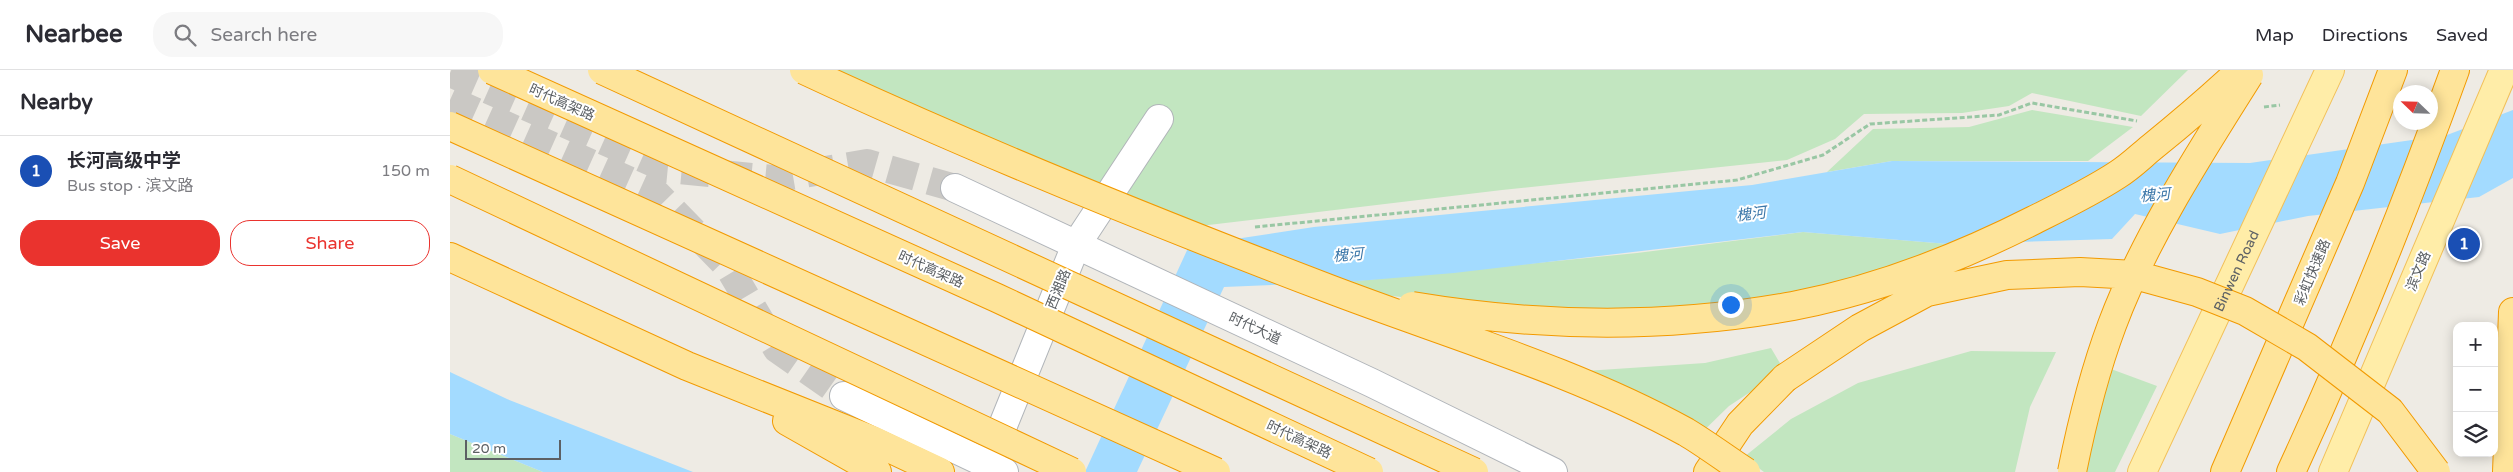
<!DOCTYPE html>
<html lang="en">
<head>
<meta charset="utf-8">
<style>
	:root { --surface:#fff; --page:#f7f7f7; --text:#2b2b33; --muted:#7c7c81; --line:#e1e1e2; --accent:#ea332e }
	body { margin:0; font-family:"Varela Round","Noto Sans SC",sans-serif; background:var(--page); color:var(--text) }
	.controls { position:absolute; right:15px; bottom:15px; display:grid; overflow:hidden; border-radius:10px; box-shadow:0 2px 12px #0003 }
	.controls button { width:45px; height:45px; display:grid; place-items:center; padding:0; border:0; border-bottom:1px solid var(--line); background:var(--surface); color:var(--text); font:25px sans-serif }
	.compass { position:absolute; left:1943px; top:15px; width:45px; height:45px; border-radius:50%; background:var(--surface); box-shadow:0 2px 12px #0003; rotate:293deg }
	.scale { position:absolute; left:15px; bottom:12px; width:96px; box-sizing:border-box; padding-left:5px; border:2px solid #5c6064; border-top:0; font-size:14px; line-height:18px; white-space:nowrap; color:#5c6064; -webkit-text-stroke:4px #fff; paint-order:stroke }
	.you { position:absolute; left:1280px; top:234px; width:18px; height:18px; margin:-12px; border:4px solid #fff; border-radius:50%; background:#1a73e8; box-shadow:0 0 0 8px #1a73e833 }
	.badge { display:grid; place-items:center; width:32px; height:32px; border-radius:50%; background:var(--accent); color:#fff; font-size:16px; font-weight:700 }
	.pin { position:absolute; translate:-50% -50%; border:2px solid #fff; box-shadow:0 1px 5px #0006 }
	.list { margin:0; padding:0; list-style:none }
	h2 { display:flex; justify-content:space-between; align-items:center; height:65px; margin:0; padding:0 20px; font-size:21px }
	h2 small { font-size:16px; font-weight:400; color:var(--muted) }
	.list li { display:grid; grid-template-columns:32px 1fr auto; gap:15px; align-items:center; box-sizing:border-box; height:70px; padding:0 20px; border-top:1px solid var(--line) }
	.list b { display:block; font-size:19px; white-space:nowrap }
	.list p { margin:0; font-size:16px; white-space:nowrap; color:var(--muted) }
	.list em { font-size:16px; font-style:normal; color:var(--muted) }
	.actions { display:flex; gap:10px; padding:15px 20px }
	.actions a { flex:1; padding:11px 0; border:1px solid var(--accent); border-radius:20px; text-align:center; font-size:18px; color:var(--accent) }
	.actions .main { background:var(--accent); color:#fff }
	.icon { flex:none; width:28px; height:28px; fill:none; stroke:currentColor; stroke-width:2; stroke-linecap:round; stroke-linejoin:round }
	.map { position:relative; flex:none; width:2063px; height:402px; overflow:hidden }
	header { display:flex; align-items:center; gap:30px; box-sizing:border-box; height:70px; padding:0 25px; background:var(--surface); border-bottom:1px solid var(--line) }
	header strong { font-size:24px }
	nav { display:flex; gap:28px; margin-inline-start:auto; font-size:18px }
	.search { width:350px; height:45px; background:var(--page); display:flex; align-items:center; gap:12px; box-sizing:border-box; padding:0 18px; border-radius:20px; color:var(--muted); font-size:19px }
	main { display:flex }
	aside { flex:1; background:var(--surface) }
	.map>svg:first-child { display:block }
</style>
</head>
<body>
<header>
<strong>Nearbee</strong>
<div class="search"><svg class="icon" aria-label="search" viewBox="0 0 24 24"><circle cx="10" cy="10" r="6"/><path d="M15 15l6 6"/></svg>Search here</div>
<nav><a>Map</a><a>Directions</a><a>Saved</a></nav>
</header>
<main>
<aside>
<h2>Nearby<small></small></h2>
<ul class="list">
<li><span class="badge" style="background:#1a4fb4">1</span><div><b>长河高级中学</b><p>Bus stop · 滨文路</p></div><em>150 m</em></li>
</ul>
<div class="actions"><a class="main">Save</a><a>Share</a></div>
</aside>
<div class="map">
<svg width="2063" height="402" viewBox="0 0 2063 402">
	<rect width="100%" height="100%" fill="#eeebe4"/>
	<!-- green -->
	<path fill="#c2e6c0" d="M381 0H1738L1691 46 1582 23 1559 36 1512 43 1414 44 1385 69 1337 90 1052 120 733 158Z
		M1582 40 1683 57 1638 91H1442L1377 102 1423 59 1519 57Z
		M1353 162 1498 174 1463 191 1372 220 1271 242 1071 241 908 222 896 212 1187 183Z
		M1321 278 1334 300 1279 336 1237 377 1120 302 1255 293Z
		M1521 281 1606 282 1580 337 1565 402H1314L1294 387 1341 349 1408 313Z
		M1661 299 1707 316 1665 402H1637L1640 373Z
		M0 364 93 402H0Z"/>
	<!-- water -->
	<path fill="#a3dbff" d="M2063 40V108L2029 127 1858 146 1770 164 1685 144 1662 169 1498 174 1353 162 1004 203 896 212 774 217 687 402H635L739 176 864 157 1302 115 1442 91 1800 93 1997 65Z
		M0 302 57 329 243 402H93L0 364Z"/>
	<g fill="none" stroke-linecap="round" stroke-linejoin="round">
		<!-- secondary-tunnel -->
		<path stroke="#cac8c4" stroke-width="28" stroke-dasharray="28 14" stroke-linecap="butt" d="M0 3 217 99 324 109 417 93 505 118
			M0 30 205 122 279 198 327 279 394 326"/>
		<!-- minor casing -->
		<g stroke="#b1b5b9" stroke-width="30">
			<path id="minor" d="M539 390 626 175 709 49"/>
		</g>
		<!-- secondary casing -->
		<g stroke="#b0b4b9" stroke-width="30">
			<path id="secondary" d="M505 118 922 313 1103 402
				M394 326 554 402"/>
		</g>
		<!-- primary casing -->
		<g stroke="#f2c059" stroke-width="30">
			<g id="primary">
				<path id="s1" d="M1692 402 1880 0"/>
				<path d="M1883 402 2054 0"/>
			</g>
		</g>
		<!-- trunk casing -->
		<g stroke="#f29a00" stroke-width="30">
			<path id="trunk" d="M0 187 237 296 422 370 490 402
				M337 351 427 402
				M1258 402 1290 354 1335 308
				M1775 402 1900 113 1943 0
				M1841 402C1902 270 1956 136 2005 0
				M2057 402 2063 242"/>
		</g>
		<!-- path -->
		<path stroke="#99c7a4" stroke-width="3" stroke-dasharray="5 2.5" stroke-linecap="butt" d="M1814 37 1830 35
			M805 157 1287 110 1373 85 1420 54 1549 45 1582 33 1687 51"/>
		<!-- minor -->
		<use href="#minor" stroke="#fff" stroke-width="28"/>
		<!-- secondary -->
		<use href="#secondary" stroke="#fff" stroke-width="28"/>
		<!-- primary -->
		<use href="#primary" stroke="#ffeda8" stroke-width="28"/>
		<!-- trunk -->
		<use href="#trunk" stroke="#fee49a" stroke-width="28"/>
		<!-- trunk-bridge casing -->
		<g stroke="#f29a00" stroke-width="30" stroke-linecap="butt">
			<path id="trunk-bridge" d="M42 0 547 228 919 402
				M152 0 1024 402
				M354 0C525 80 701 151 877 218 997 264 1123 300 1236 362 1256 374 1276 389 1296 402
				M0 56 766 402
				M0 109 622 402
				M962 236C1088 257 1218 259 1343 236 1426 220 1509 188 1584 150 1612 136 1641 122 1667 105 1680 97 1691 86 1702 77 1733 52 1762 27 1791 0
				M1335 308 1410 258 1477 222 1557 205 1630 202 1685 205 1747 222 1795 241 1857 277 1940 341 1986 402
				M1622 402C1632 352 1644 303 1662 255 1694 169 1750 83 1799 5"/>
		</g>
		<!-- trunk-bridge -->
		<use href="#trunk-bridge" stroke="#fee49a" stroke-width="28"/>
	</g>
	<g text-anchor="middle" stroke-width="4" stroke-linejoin="round" paint-order="stroke">
		<!-- street labels -->
		<g font-size="14" fill="#5c6064" stroke="#fff">
			<text transform="translate(112 32) rotate(24)" y="5">时代高架路</text>
			<text transform="translate(481 199) rotate(24)" y="5">时代高架路</text>
			<text dy="5" stroke="none"><textPath href="#s1" startOffset="222">Binwen Road</textPath></text>
			<text transform="translate(1968 201) rotate(-67)" y="5">滨文路</text>
			<text transform="translate(1862 202) rotate(-67)" y="5">彩虹快速路</text>
			<text transform="translate(608 219) rotate(-68)" y="5">西湘路</text>
			<text transform="translate(805 258) rotate(25)" y="5">时代大道</text>
			<text transform="translate(849 369) rotate(25)" y="5">时代高架路</text>
		</g>
		<!-- water labels -->
		<g font-size="15" font-style="italic" fill="#3c77a9" stroke="#fff">
			<text transform="translate(1705 125) rotate(-5)" y="5">槐河</text>
			<text transform="translate(1301 144) rotate(-7)" y="5">槐河</text>
			<text transform="translate(898 185) rotate(-5)" y="5">槐河</text>
		</g>
	</g>
</svg>
<div class="controls">
<button>+</button>
<button>−</button>
<button><svg class="icon" aria-label="layers" viewBox="0 0 24 24"><path d="M12 4l9 5-9 5-9-5zM3 14l9 5 9-5"/></svg></button>
</div>
<svg class="compass" viewBox="-18 -18 36 36"><path d="M0-13l5 13h-10z" fill="#e53935"/><path d="M0 13l5-13h-10z" fill="#7c7c81"/></svg>
<div class="scale">20 m</div>
<div class="you"></div>
<div class="pin badge" style="left:2014px;top:174px;background:#1a4fb4">1</div>
</div>
</main>
</body>
</html>
